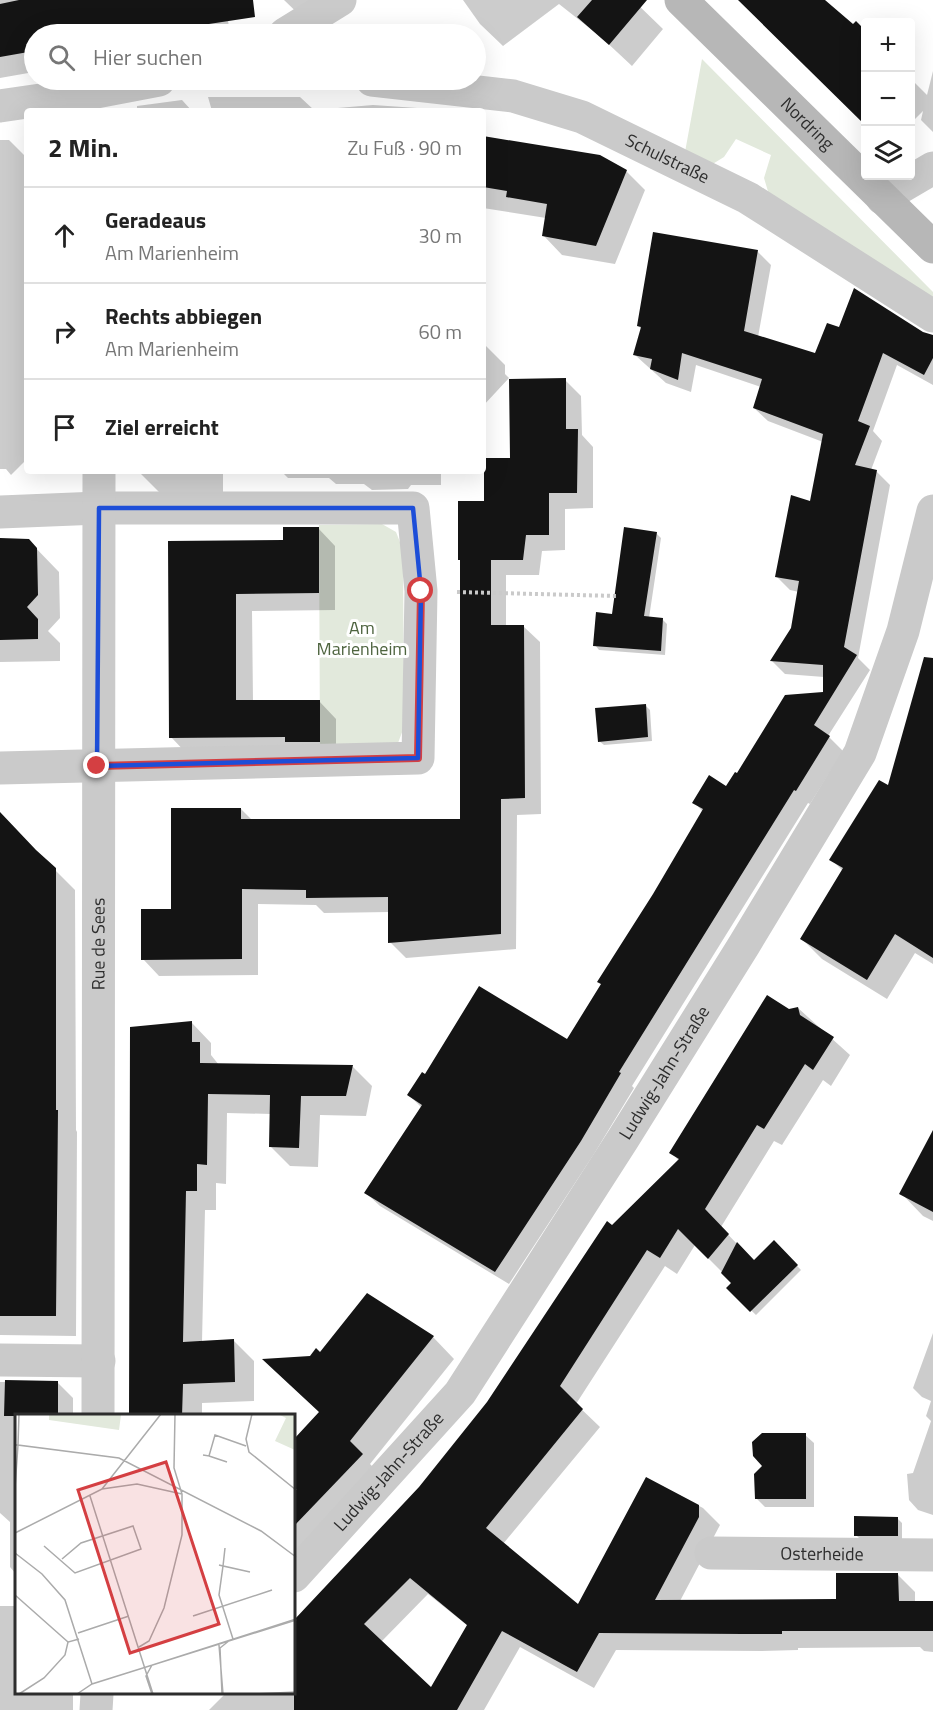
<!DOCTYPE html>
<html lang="de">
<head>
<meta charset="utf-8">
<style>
	:root { --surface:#fff; --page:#f6f6f6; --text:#222; --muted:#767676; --line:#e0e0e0 }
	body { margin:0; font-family:"Titillium Web",sans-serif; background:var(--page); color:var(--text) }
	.controls { position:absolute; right:18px; top:18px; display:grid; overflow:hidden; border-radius:6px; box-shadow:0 6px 24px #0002 }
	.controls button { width:54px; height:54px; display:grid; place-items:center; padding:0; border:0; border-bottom:2px solid var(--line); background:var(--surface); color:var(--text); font:30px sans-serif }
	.stop { position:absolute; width:18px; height:18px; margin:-14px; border:4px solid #d43f42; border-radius:50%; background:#fff }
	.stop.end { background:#d43f42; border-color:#fff; box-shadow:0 2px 6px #0008 }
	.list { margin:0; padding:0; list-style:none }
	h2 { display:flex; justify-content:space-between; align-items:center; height:78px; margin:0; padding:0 24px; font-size:26px }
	h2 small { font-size:20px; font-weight:400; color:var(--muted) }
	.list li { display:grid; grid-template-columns:39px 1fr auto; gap:18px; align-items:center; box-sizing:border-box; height:96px; padding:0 24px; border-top:2px solid var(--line) }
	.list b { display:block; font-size:22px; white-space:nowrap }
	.list p { margin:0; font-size:20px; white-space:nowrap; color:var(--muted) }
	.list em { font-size:20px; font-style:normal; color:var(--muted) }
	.icon { flex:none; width:33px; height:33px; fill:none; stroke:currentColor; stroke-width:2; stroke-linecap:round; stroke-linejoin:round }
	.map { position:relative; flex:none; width:933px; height:1710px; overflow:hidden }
	.search { position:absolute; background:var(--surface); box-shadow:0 6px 24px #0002; left:24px; top:24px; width:462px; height:66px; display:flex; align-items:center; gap:15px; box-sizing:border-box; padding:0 21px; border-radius:33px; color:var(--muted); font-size:22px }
	.panel { position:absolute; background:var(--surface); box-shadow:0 6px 24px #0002; left:24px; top:108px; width:462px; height:366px; border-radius:6px }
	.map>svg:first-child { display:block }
</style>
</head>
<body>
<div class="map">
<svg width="933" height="1710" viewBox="0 0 933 1710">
	<rect width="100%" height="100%" fill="#fff"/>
	<!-- green -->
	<path fill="#e2e9dc" d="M702 59 933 292V302L770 198 764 178 771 155 736 139 724 157 711 165 685 152Z
		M382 524 396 532 403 550 404 727 398 743 320 751 319 525Z"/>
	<!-- shadow -->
	<path fill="#0003" fill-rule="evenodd" d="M0 0H225L230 34H34V72L0 78Z
		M284 0H351L312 27Z
		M463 0H633L663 29 632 66 602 38 559 4 503 46 480 24Z
		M933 71V132L921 120 923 111 910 124V78L927 95Z
		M208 97H300L314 110 373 105 432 109 434 111H212Z
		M182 100 192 111H137V106Z
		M483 137 626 171 645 190 615 264 562 255 544 236 546 218 483 208Z
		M0 140H9L27 158V459L11 475 6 469H0Z
		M757 251 771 265 758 337 816 355 839 329 922 333 933 336V385L897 365 873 431 882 441 871 470 876 471 890 485 858 658 870 670 828 736 843 751 810 804 808 803 632 1086 634 1088 594 1154 509 1284 380 1206 366 1193 422 1108 409 1095 426 1076 567 1041 602 985 599 982 655 894 703 812 694 802 726 788 737 775 824 694V677L785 674 772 661 792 628 799 592 790 590 777 577 811 503 823 442 768 421 754 408 761 387 696 365 691 392 666 383 635 355 642 329 638 326Z
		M483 346H486L505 365V374L509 378 483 406Z
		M565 380 581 396 582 435 593 447V508L565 509V550L542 551 539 575H506V626H523L540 642 541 814 517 815 516 949 406 958 390 942V912L324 913 316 905 258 904V975L159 976 143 959 173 910 241 809 252 820 461 821 485 503 511 460Z
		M140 471H223V492H159L140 473Z
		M281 471H441V485H411L408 489 372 490 364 484H336L329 478H288Z
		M318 528 335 546V610L252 611 253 701H319L336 719V758L188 755 171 737 170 542 285 541Z
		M656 533 661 538 649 618 662 619 667 624 665 655 599 650 595 645 613 615Z
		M0 540H28L59 572 60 618 48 631 60 643V661L0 662Z
		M933 686V964L915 953 887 999 822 959 802 939 843 871 831 859 889 788Z
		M645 705 650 710 652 741 604 745 599 741Z
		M0 823H8L75 890 76 1130 77 1132 76 1336 0 1335Z
		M798 1008 850 1055 831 1086 823 1080 782 1145 774 1141 721 1227 754 1262 774 1242 801 1270 756 1315 728 1288 733 1283 695 1245 677 1274 665 1266 576 1404 600 1427 503 1544 578 1606 647 1479 703 1508 720 1525 680 1601 838 1600 898 1575 915 1592V1603H933V1652L924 1651 920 1647 798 1648V1650L761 1651 616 1650 594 1688 520 1647 484 1710H209L225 1694H294V1621L420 1488 497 1391 613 1226 679 1161 671 1152 789 1011ZM428 1594 468 1626 431 1690 381 1642Z
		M192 1023 211 1043V1055L219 1065 353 1067 372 1086 366 1116 320 1115 318 1167 290 1166 270 1146 271 1114 227 1113 226 1184 216 1183V1210H205L202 1342 234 1341 254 1361V1401L202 1403V1416H130Z
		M933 1140V1221L923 1216 901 1193Z
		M933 1333V1515L918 1510 909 1500 907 1474 913 1473 931 1421 926 1416 931 1401 922 1397 913 1388Z
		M433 1337 454 1359 370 1464 383 1477 294 1570V1451L320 1413 310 1357Z
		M0 1382H57L73 1398V1416H16V1574L10 1567V1522L0 1513Z
		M805 1435 814 1443V1507H765L756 1498Z
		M897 1518 902 1523V1540L860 1539 856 1535Z
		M0 1606H16V1694H73V1710H0Z"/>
	<!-- building -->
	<path fill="#141414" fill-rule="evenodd" d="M19 0H253L255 17 143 34H34V51L0 57V4Z
		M592 0H647L609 45 577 17Z
		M738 0H825L853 24 856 21 866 31V126Z
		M483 136 600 155 627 170 596 246 542 236 547 204 506 197 507 191 483 187Z
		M653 232 758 250 744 331 815 353 827 323 839 327 854 288 923 332 933 335V358L924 375 883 353 858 421 870 426 855 465 877 470 844 647 857 655 814 725 830 736 796 791 794 790 619 1072 621 1073 581 1141 495 1272 364 1193 422 1105 407 1095 422 1072 425 1074 479 986 567 1039 601 984 597 982 653 894 703 809 692 803 709 775 726 786 735 772 737 773 785 695 823 692V665L770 661 791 628 799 581 775 577 791 495 810 501 823 434 753 408 762 379 682 353 678 380 650 369 652 359 633 355 641 327 637 326Z
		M566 378V429H578L577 493H549V535H526L523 560H491V625H524L525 798 501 799V934L388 943V897L306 898V890L242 889V959L141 960V909H171V808H241V819H460V560H458V501H484V458H510L509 379Z
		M283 527H319V593L236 594V700H320V742H285V737L169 738 168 541 283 540Z
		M624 527 657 532 644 616 663 618 661 651 593 646 596 612 612 614Z
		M0 538 29 539 37 548 38 595 27 607 38 619V639L0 640Z
		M924 657 933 658V958L895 934 867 980 800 939 843 868 829 860 879 780 888 785Z
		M646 704 648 737 598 742 595 708Z
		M0 812 36 850 56 868V1110H58L56 1316H0Z
		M767 995 789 1009 798 1007 800 1015 834 1037 813 1070 805 1064 764 1129 757 1125 705 1209 729 1234 708 1259 678 1229 660 1258 647 1250 560 1386 583 1409 486 1528 578 1604 646 1477 699 1505V1517L655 1600 836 1599V1573H898L899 1601H933V1631H782V1634H743L599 1633 577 1672 502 1631 457 1710H294V1620L419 1487 487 1402 607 1221 612 1225 679 1159 669 1153ZM410 1578 467 1625 431 1687 364 1624Z
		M192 1021V1042H200V1063L353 1065 346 1096H301L299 1148 269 1147 270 1095 208 1094 207 1165 197 1164V1191H186L183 1342 234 1339 235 1382 183 1384 182 1416H129L130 1027Z
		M933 1130V1212L899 1194Z
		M774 1240 798 1265 750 1312 726 1288 731 1283 721 1273 737 1242 754 1260Z
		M367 1293 434 1336 350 1441 363 1454 294 1526V1439L319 1412 262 1359 310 1356 316 1348 320 1352Z
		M5 1380 58 1381V1416H4Z
		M762 1433H806V1499H755L754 1474 762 1466 753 1456 752 1442Z
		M854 1516 898 1517V1536H854Z"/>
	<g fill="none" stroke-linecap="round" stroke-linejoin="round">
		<!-- path -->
		<path stroke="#cacaca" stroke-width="4" stroke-dasharray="3 3" stroke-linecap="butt" d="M457 592 616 596"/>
		<!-- street -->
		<g stroke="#cacaca" stroke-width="33">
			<path d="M285 34 340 0"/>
			<path id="s1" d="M372 80 513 96 582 117 748 198 933 316"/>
			<path d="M0 106 96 92 159 80"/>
			<path d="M882 198 933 168"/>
			<path d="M0 512 99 508H413L421 591 418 758 0 768"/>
			<path d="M0 1360 99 1361"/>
			<path id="s2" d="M98 1416 99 471"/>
			<path id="s3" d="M711 1553 933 1555"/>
			<path id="s4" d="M294 1576 460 1393 623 1139 744 945 860 753 903 631 933 511"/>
			<path d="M96 1710 97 1694"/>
		</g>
		<!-- secondary -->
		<path stroke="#b7b7b7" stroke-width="33" id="s5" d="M681 0 933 247"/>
	</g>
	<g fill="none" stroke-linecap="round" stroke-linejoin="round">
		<!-- route -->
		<path stroke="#d43f42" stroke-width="8" d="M97 766 418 758 421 591"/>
	</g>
	<!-- marked area -->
	<path fill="none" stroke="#1d4ed8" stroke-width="4.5" stroke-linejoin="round" d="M99 508H413L421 591 418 758 97 766Z"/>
	<g text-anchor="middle" stroke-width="6" stroke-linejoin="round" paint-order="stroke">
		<!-- street labels -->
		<g font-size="18" fill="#2d2d2d" stroke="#fff">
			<text dy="6" stroke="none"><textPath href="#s5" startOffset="177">Nordring</textPath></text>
			<text dy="6" stroke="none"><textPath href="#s1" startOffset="309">Schulstraße</textPath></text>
			<text dy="6" stroke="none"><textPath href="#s2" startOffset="472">Rue de Sees</textPath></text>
			<text dy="6" stroke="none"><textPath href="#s4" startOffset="627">Ludwig-Jahn-Straße</textPath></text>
			<text dy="6" stroke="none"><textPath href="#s4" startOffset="141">Ludwig-Jahn-Straße</textPath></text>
			<text dy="6" stroke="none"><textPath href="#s3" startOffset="111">Osterheide</textPath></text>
		</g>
		<!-- park labels -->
		<g font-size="18" fill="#4e643f" stroke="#fff">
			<text x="362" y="634">Am<tspan x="362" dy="21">Marienheim</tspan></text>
		</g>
	</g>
	<!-- overview -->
	<g transform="translate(15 1414)">
		<rect width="280" height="280" fill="#fff"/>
		<path d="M34 0 106 1 104 16 34 6ZM263 0H280V36L260 27 271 4Z" fill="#e2e9dc"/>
		<path fill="none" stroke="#ababab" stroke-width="1.5" d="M4 0 3 31 104 44 246 117 281 143M237 0 231 25 234 38 281 76M0 31H3L0 74M188 41 194 42 200 21 231 32M194 42 212 48M87 75 146 0M75 82 138 280M0 119 87 75 122 70 167 80M29 132 60 159 126 135 118 112 66 129 47 145M0 139 27 160 50 186 77 270M204 151 208 152 210 134M0 181 53 228M178 202 257 176M63 219 114 202M218 225 204 181 208 152 235 158M204 231 208 280M124 233 134 227 149 194 167 121V80L159 54 160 0M4 280 29 264 50 241 53 228 64 225M62 280 77 270 281 206M137 280 131 262 137 251 281 205M207 280 205 234 215 226M237 280 281 278"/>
		<path fill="#d43f42" fill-opacity="0.15" stroke="#d43f42" stroke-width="3" d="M151 48 204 210 115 239 63 76Z"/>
		<rect width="280" height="280" fill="none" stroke="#2d2d2d" stroke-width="3"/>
	</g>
</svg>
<div class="controls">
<button>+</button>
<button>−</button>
<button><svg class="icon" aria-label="layers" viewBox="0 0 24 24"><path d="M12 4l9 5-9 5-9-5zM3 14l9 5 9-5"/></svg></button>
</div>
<div class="stop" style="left:421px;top:591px"></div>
<div class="stop end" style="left:97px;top:766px"></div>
<div class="search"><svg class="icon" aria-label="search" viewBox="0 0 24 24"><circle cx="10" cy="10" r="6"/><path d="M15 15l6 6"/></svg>Hier suchen</div>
<section class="panel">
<h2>2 Min.<small>Zu Fuß · 90 m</small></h2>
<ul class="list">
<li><svg class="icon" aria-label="ahead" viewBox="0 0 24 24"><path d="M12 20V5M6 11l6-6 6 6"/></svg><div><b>Geradeaus</b><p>Am Marienheim</p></div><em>30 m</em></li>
<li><svg class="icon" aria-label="right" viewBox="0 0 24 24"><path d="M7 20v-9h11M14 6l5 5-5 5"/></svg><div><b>Rechts abbiegen</b><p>Am Marienheim</p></div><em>60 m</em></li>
<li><svg class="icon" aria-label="arrive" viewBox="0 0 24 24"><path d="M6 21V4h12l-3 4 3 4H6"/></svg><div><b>Ziel erreicht</b></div></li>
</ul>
</section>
</div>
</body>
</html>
